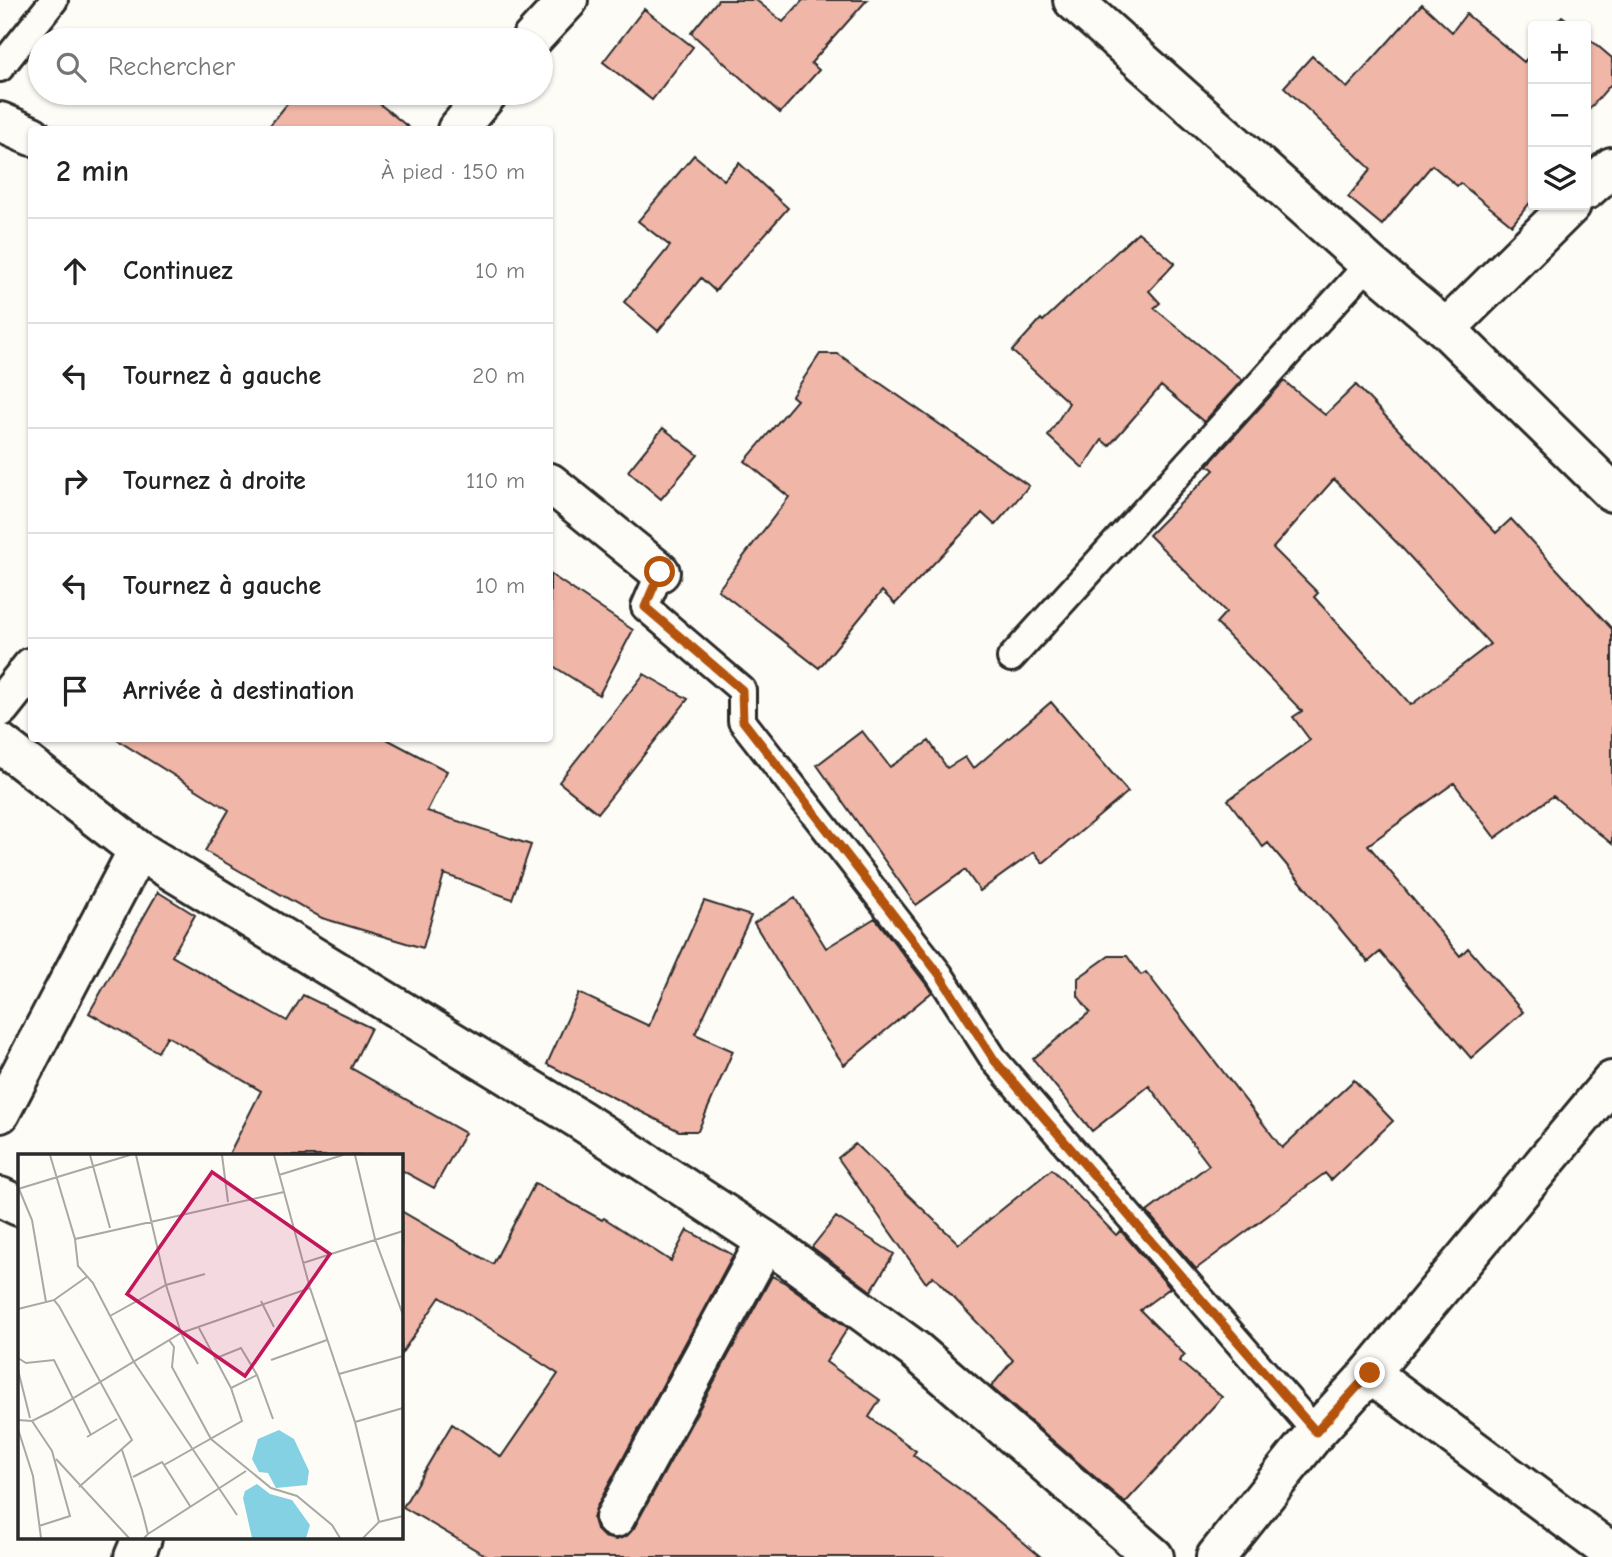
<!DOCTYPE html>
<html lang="fr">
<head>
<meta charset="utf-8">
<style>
	:root { --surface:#fff; --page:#f2f2f2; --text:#222; --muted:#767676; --line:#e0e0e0 }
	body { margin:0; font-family:"Comic Neue",sans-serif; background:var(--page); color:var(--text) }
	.controls { position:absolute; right:21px; top:21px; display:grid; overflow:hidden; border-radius:7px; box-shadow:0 2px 5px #0004 }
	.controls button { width:63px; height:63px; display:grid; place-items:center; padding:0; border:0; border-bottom:2px solid var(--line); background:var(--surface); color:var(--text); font:35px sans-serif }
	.stop { position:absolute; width:21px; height:21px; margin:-16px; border:5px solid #b45309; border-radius:50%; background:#fff }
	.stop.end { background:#b45309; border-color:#fff; box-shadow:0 2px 7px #0008 }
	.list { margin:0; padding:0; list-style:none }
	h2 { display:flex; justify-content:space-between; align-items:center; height:91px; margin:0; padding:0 28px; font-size:30px }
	h2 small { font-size:23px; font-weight:400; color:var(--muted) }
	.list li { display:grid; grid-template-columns:46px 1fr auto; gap:21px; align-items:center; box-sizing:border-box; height:105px; padding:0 28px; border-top:2px solid var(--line) }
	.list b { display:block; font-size:26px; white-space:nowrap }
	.list em { font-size:23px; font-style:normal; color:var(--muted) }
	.icon { flex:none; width:38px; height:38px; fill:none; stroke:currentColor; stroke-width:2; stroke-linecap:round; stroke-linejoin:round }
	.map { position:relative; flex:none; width:1612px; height:1557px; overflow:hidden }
	.search { position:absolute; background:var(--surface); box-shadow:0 2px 5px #0004; left:28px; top:28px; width:525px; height:77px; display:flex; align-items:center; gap:18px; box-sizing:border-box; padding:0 24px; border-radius:38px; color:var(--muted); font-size:26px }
	.panel { position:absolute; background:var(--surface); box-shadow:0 2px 5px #0004; left:28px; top:126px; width:525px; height:616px; border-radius:7px }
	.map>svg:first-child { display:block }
</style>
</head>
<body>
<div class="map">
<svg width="1612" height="1557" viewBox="0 0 1612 1557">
	<rect width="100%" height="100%" fill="#fdfcf7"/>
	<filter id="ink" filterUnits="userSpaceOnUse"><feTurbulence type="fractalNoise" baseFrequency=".0143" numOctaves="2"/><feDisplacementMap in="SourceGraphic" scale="14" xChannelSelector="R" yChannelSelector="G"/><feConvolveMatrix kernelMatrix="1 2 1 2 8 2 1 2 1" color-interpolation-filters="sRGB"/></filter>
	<g filter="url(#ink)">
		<!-- building -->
		<path fill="#f0b6a8" stroke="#2b2b2b" stroke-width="2" fill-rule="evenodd" d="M718 0H756L783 22 803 0H867L811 63 819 70 780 113 691 33Z
			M1422 4 1452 32 1466 14 1524 62 1533 51V199L1512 225 1460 183 1457 186 1432 165 1382 225 1348 197 1371 169 1284 87 1312 56 1347 88Z
			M644 9 693 47 652 100 603 62Z
			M1562 16 1575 26H1553Z
			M1586 36 1612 58V83L1586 113Z
			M296 93H366L412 130H266Z
			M694 155 724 180 739 163 788 208 715 291 701 278 658 331 624 302 670 246 638 221Z
			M1138 232 1175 263 1149 291 1160 303 1154 308 1242 380 1204 422 1161 386 1109 446 1102 440 1083 468 1048 436 1069 403 1012 351 1041 319 1043 321Z
			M820 354H838L1029 486 995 525 982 513 895 604 882 591 819 668 718 590 789 497 745 461 797 400 792 396Z
			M1284 381 1325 415 1356 385 1496 533 1511 519 1612 629V844L1553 796 1495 838 1454 783 1368 845 1460 956 1468 948 1523 1012 1471 1058 1380 952 1368 962 1268 843 1263 847 1228 800 1310 740 1293 717 1302 711 1216 623 1226 612 1149 535 1214 470 1208 465ZM1334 479 1402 548 1490 644 1411 705 1314 597 1318 593 1273 548Z
			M663 428 698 455 661 499 628 471Z
			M550 574 633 630 599 695 550 664Z
			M644 674 688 699 598 813 559 782Z
			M1051 702 1128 792 1043 863 1034 852 980 891 965 870 916 905 817 765 862 731 890 767 929 741 947 768 965 757 973 769Z
			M114 738H385L447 771 427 811 531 845 512 899 444 874 423 948 322 918 205 851 229 810Z
			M158 892 195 915 172 956 287 1021 303 995 371 1028 351 1068 465 1133 434 1188 401 1170V1156H228L261 1091 167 1036 158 1052 89 1013Z
			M795 898 826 948 875 918 932 992 844 1065 816 1024 754 923Z
			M704 901 751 916 695 1034 733 1051 698 1131H679L547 1064 579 993 649 1026Z
			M1109 956H1127L1141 975 1146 972 1282 1148 1354 1080 1393 1121 1331 1180 1325 1173 1196 1269 1147 1212 1209 1165 1149 1086 1092 1131 1033 1059 1090 1012 1078 996V978Z
			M855 1144 959 1244 1052 1169 1116 1235 1121 1231 1170 1288 1140 1310 1185 1355 1179 1361 1222 1397 1125 1503 991 1387 1013 1360 933 1276 926 1283 838 1158Z
			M535 1183 602 1220 604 1218 671 1261 687 1230 733 1255 596 1508 593 1519 596 1529 604 1537 616 1540 627 1536 634 1528 772 1276 784 1282 848 1328 826 1362 880 1400 869 1417 916 1451 913 1455 965 1493 1041 1557H488L403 1507 452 1424 501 1457 558 1374 532 1357 533 1355 440 1297 401 1354V1211L493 1264Z
			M836 1217 894 1254 871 1291 812 1247Z"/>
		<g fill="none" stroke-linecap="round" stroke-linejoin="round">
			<!-- service casing -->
			<g stroke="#2b2b2b" stroke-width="32">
				<path id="service" d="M0 68 54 0
					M660 572 645 607 742 690V721L939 974 995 1061 1316 1432
					M1011 658 1369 264"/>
			</g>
			<!-- minor casing -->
			<g stroke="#2b2b2b" stroke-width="44">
				<path id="minor" d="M1073 0 1369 264 1446 329 1612 492
					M531 40 568 0
					M0 122 32 136
					M457 130 488 93
					M1586 190 1612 167
					M1446 329 1571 205
					M550 483 660 572
					M0 707 32 667
					M0 743 138 850 579 1119 766 1241 915 1350 1154 1557
					M0 1113 138 850
					M0 1197 19 1206
					M1370 1373 1612 1553
					M615 1518 766 1241
					M134 1557 142 1538
					M1216 1557 1316 1432 1370 1373 1612 1081"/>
			</g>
			<!-- service -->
			<use href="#service" stroke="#fdfcf7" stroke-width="26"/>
			<!-- minor -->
			<use href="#minor" stroke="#fdfcf7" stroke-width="38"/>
		</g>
	</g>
	<g fill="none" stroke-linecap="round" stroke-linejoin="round" filter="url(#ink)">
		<!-- route -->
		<path stroke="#b45309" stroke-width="9" d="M660 572 645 607 742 690 743 721 939 974 995 1061 1316 1432 1370 1373"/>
	</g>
	<!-- overview -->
	<g transform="translate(18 1154)">
		<rect width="385" height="385" fill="#fdfcf7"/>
		<path d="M261 276 276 285 291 317 289 331 258 334 250 319 241 318 234 305 240 285ZM239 330 252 340 274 346 292 371 288 384H234L225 344 227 337Z" fill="#84d1e3"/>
		<path fill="none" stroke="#a9a8a5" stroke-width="2" d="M32 1 57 85 266 38M72 1 92 74M118 1 148 131 163 179 180 210M204 1 210 48M256 1 292 134 337 268 361 368 345 384M337 1 357 85 385 161M261 21 325 1M0 35 112 1M1 35 14 66 28 148M57 85 60 112 75 129 116 208 219 361M285 109 385 77M36 146 70 122M243 147 256 173M0 155 36 146 41 152 114 286 61 333M92 162 148 131 187 120M181 174 213 234M151 186 156 193 154 213 193 285 253 334 279 342 314 371 322 384M0 204 8 209 36 206 73 281M196 205 223 194 239 221 255 265M253 206 309 186M0 216 12 264M321 220 385 202M0 266 14 267 34 257 163 179 292 134M14 267 34 297 52 362 21 372M337 268 385 254M0 275 15 322 23 384M69 283 99 265M104 296 124 356 130 380 126 384M38 305 111 384M146 311 172 352M115 323 144 308 146 311 224 267 213 234 239 221M361 368 385 362M130 380 228 317"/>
		<path fill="#c2185b" fill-opacity="0.15" stroke="#c2185b" stroke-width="3.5" d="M194 18 312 100 227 222 109 140Z"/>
		<rect width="385" height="385" fill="none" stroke="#2b2b2b" stroke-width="3.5"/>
	</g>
</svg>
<div class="controls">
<button>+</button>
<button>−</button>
<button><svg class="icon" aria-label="layers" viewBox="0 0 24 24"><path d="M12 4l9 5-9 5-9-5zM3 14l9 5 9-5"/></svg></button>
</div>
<div class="stop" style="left:660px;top:572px"></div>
<div class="stop end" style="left:1370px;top:1373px"></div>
<div class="search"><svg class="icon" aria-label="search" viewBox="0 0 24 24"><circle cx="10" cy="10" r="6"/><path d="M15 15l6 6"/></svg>Rechercher</div>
<section class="panel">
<h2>2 min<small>À pied · 150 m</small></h2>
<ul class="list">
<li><svg class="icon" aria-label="ahead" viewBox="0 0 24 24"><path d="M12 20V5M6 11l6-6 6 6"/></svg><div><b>Continuez</b></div><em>10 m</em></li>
<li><svg class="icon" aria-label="left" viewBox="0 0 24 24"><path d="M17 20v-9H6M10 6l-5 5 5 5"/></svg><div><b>Tournez à gauche</b></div><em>20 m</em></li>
<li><svg class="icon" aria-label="right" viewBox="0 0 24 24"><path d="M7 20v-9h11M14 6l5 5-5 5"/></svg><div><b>Tournez à droite</b></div><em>110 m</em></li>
<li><svg class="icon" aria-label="left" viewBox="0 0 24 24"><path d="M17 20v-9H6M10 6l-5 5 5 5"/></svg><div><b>Tournez à gauche</b></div><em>10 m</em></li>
<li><svg class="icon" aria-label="arrive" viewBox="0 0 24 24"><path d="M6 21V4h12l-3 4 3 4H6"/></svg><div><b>Arrivée à destination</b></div></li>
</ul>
</section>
</div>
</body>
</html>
